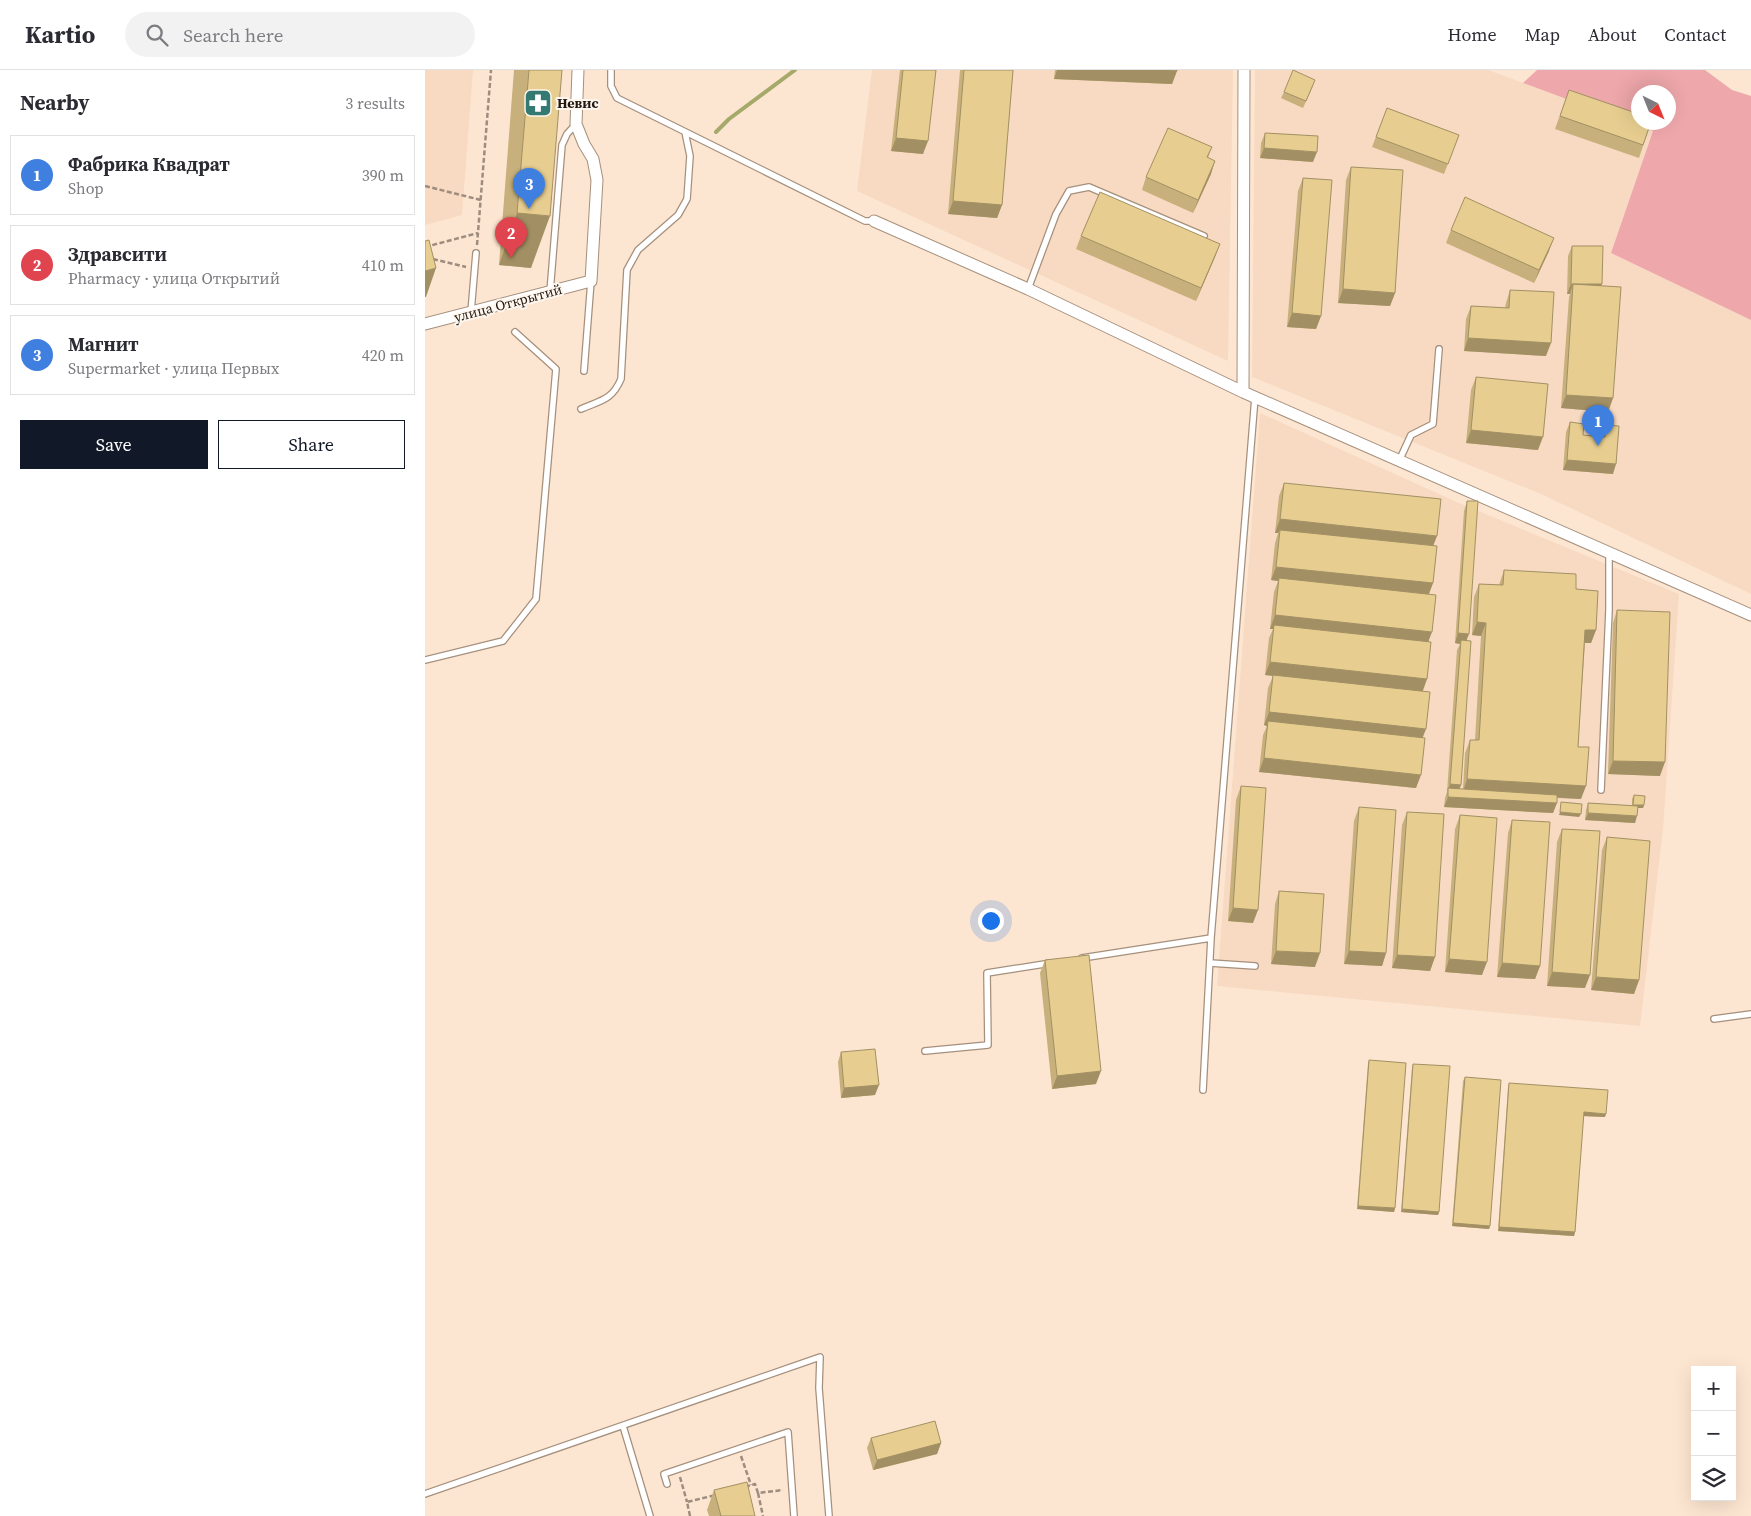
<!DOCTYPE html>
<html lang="en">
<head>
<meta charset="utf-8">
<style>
	:root { --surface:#fff; --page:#f2f2f3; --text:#2b2b33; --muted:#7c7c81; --line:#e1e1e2; --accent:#111827 }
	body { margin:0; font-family:"Source Serif 4",serif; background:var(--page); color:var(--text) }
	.controls { position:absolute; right:15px; bottom:15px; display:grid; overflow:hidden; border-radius:0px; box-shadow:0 5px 20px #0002 }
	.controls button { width:45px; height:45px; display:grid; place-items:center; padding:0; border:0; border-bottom:1px solid var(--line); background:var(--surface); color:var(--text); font:25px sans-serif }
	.compass { position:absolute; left:1206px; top:15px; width:45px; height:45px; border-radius:50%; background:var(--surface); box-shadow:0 5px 20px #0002; rotate:137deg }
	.you { position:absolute; left:565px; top:850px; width:18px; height:18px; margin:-12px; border:4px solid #fff; border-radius:50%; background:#1a73e8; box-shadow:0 0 0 8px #1a73e833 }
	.badge { display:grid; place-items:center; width:32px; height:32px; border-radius:50%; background:var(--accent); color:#fff; font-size:16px; font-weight:700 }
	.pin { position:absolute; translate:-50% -41px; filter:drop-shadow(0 1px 2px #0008) }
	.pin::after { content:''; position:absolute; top:26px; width:18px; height:15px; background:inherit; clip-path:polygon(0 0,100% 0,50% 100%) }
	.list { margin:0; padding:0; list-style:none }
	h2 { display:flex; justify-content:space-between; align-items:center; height:65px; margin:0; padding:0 20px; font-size:21px }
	h2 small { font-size:16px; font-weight:400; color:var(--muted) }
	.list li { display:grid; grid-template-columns:32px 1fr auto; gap:15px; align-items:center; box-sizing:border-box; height:80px; margin:0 10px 10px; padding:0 10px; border:1px solid var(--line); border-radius:0px }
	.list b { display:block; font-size:19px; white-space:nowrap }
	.list p { margin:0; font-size:16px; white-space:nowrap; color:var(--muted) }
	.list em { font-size:16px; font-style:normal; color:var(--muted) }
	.actions { display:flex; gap:10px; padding:15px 20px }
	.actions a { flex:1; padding:11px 0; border:1px solid var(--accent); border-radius:0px; text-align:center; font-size:18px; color:var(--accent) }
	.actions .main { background:var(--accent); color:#fff }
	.icon { flex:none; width:28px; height:28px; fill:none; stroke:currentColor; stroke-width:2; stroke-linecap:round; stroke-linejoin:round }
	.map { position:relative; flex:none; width:1326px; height:1446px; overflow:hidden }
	header { display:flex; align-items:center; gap:30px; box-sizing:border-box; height:70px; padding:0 25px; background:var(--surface); border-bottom:1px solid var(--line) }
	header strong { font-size:24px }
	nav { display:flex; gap:28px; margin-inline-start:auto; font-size:18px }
	.search { width:350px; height:45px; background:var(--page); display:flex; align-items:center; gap:12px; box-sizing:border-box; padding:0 18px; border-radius:28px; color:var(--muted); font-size:19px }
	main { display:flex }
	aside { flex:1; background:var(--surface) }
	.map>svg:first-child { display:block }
</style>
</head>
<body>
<header>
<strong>Kartio</strong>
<div class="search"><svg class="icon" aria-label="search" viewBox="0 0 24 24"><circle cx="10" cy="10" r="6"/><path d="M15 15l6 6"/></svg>Search here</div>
<nav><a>Home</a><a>Map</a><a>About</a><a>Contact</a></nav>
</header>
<main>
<aside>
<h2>Nearby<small>3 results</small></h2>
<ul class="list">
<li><span class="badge" style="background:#3f7fe0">1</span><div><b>Фабрика Квадрат</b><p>Shop</p></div><em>390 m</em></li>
<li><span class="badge" style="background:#e0444e">2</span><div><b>Здравсити</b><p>Pharmacy · улица Открытий</p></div><em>410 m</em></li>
<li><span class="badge" style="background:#3f7fe0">3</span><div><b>Магнит</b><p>Supermarket · улица Первых</p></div><em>420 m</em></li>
</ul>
<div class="actions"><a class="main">Save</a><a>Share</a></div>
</aside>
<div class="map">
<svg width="1326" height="1446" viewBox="0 0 1326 1446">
	<rect width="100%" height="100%" fill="#fde6d1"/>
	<!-- built -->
	<path fill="#f7dac1" d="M0 0H48L37 145 0 155Z
		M447 0H808L803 291 432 121Z
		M830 0H1063L1228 61 1186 183 1326 250V524L1116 424 827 307Z
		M835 343 1034 433 1254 524 1238 759 1215 956 792 916Z"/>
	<!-- green -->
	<path fill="#eea7ab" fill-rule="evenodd" d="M1112 0H1280L1307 20 1326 26V250L1186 183 1228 61 1098 13ZM1214 22H1244V52H1214Z"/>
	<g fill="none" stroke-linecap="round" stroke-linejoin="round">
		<!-- stream -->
		<path stroke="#a5aa6a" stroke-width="4" d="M291 62 304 49 370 0"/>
		<!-- lane casing -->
		<g stroke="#a5907d" stroke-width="8">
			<path id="lane" d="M186 0V16L192 28 440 151H449
				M603 219 631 144 644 121 664 117 779 166
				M125 222 137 75 142 64 151 54
				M46 242 51 183
				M159 301 166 211
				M156 339C177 330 187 330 196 309L202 200 213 180 253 145 262 129 265 86 260 62
				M974 391 986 365 1008 354 1014 279
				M0 590 78 571 111 529 131 299 90 262
				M1176 720 1184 540V482
				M657 888 786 868
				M785 893 830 896
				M1289 949 1326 944
				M500 981 563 975 562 903 626 893
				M778 1020 786 868 830 327
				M198 1356 225 1446
				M242 1414 239 1404 363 1362 369 1446
				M0 1424 395 1287 394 1318 404 1446"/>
		</g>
		<!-- street casing -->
		<g stroke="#a5907d" stroke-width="13">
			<path id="street" d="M449 151 603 219 818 322 1326 545
				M0 254 166 211 172 110 168 89 159 74 151 54 153 0
				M818 322 819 0"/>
		</g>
		<!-- path -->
		<path stroke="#9e8d7e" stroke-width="2.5" stroke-dasharray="5 2.5" stroke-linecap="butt" d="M0 116 56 130
			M52 175 66 0
			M0 177 53 163
			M8 189 41 197
			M316 1386 326 1415
			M255 1407 262 1432
			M320 1417 330 1414 333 1423 358 1420
			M333 1423 338 1446
			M265 1446 262 1432 291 1425"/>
		<!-- lane -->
		<use href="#lane" stroke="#fff" stroke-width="5.5"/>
		<!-- street -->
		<use href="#street" stroke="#fff" stroke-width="11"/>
	</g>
	<!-- wall -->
	<path fill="#c7b07b" d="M89 0H137L106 198 74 195Z
		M475 0H511L498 84 466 81Z
		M535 0H588L577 135 572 148 523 144Z
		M630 0H752L747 14 629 9Z
		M888 16 878 38 856 28 859 22Z
		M1144 20 1226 52 1214 88 1130 59Z
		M962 38 1034 65 1019 104 947 77Z
		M840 63 888 92 835 88 836 73Z
		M787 77 783 88 786 104 768 143 717 120 721 107Z
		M926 97 970 223 965 236 913 233 921 110Z
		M878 108 896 246 891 259 862 257 873 121Z
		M1026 160 1124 181 1109 213 1021 173Z
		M656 166 795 174 790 187 771 231 651 179Z
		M1147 176 1176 216 1188 328 1183 342 1136 338 1144 227 1145 224H1142L1143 186Z
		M1085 220 1121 286 1039 281 1041 249 1046 236 1080 238 1081 233Z
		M1051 307 1113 380 1041 373 1046 320Z
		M1145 352 1158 365 1177 367 1181 355 1188 404 1138 400 1141 362Z
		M859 413 1009 476 1008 513 1004 524V571L1002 609 998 621V668L991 718 834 702 838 665 842 656 839 655 843 618 848 606 840 605 844 568 848 559H845L849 522 853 511 846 510 850 473 853 463H850L854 426Z
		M1042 431V570L1034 719H1038L1040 683 1045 670H1050L1056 566 1047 565 1049 527 1054 514 1074 515 1079 500 1151 519 1171 560 1166 573H1160L1153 677 1156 729 1132 728 1128 743 1019 737 1020 728 1022 722 1032 580 1035 574 1030 573 1039 441Z
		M1192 540 1235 706 1183 704 1188 553Z
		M816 716 828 853 803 851 811 730Z
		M1209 725 1219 735 1218 738H1213L1210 753 1160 750 1161 740 1163 733 1207 736V729Z
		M934 737 961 883 957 896 919 894 929 751Z
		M982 742 1010 887 1005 901 967 898 977 755Z
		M1035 745 1057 905 1020 902 1030 759Z
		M1087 750 1115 896 1110 909 1072 907 1083 763Z
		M1137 759 1160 918 1122 916 1132 772Z
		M1182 767 1214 910 1209 924 1166 920 1177 780Z
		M854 821 890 897 846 894 850 834Z
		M620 890 671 1014 627 1019 615 903Z
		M416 982 450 1025 416 1028 413 992Z
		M944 990 970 1138 969 1142 932 1139 943 993Z
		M988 994 1014 1142 1013 1145 976 1142 987 997Z
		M1040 1007 1065 1156 1064 1159 1027 1156 1038 1011Z
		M1084 1013 1180 1047 1158 1046 1150 1162 1149 1166 1073 1161 1083 1017Z
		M446 1368 516 1373 512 1384 448 1400 442 1378Z
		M289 1420 330 1446H284L282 1440Z"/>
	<!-- shaded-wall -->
	<path fill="#a29064" d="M632 0H731L752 1 747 14 629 9Z
		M471 68 503 71 498 84 466 81Z
		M839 78 892 82 888 92 835 88Z
		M790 91 786 104 768 143 773 130Z
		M528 131 577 135 572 148 523 144Z
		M92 143 125 146 106 198 74 195Z
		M1129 168 1124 181 1109 213 1114 200Z
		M795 174 790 187 771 231 776 218Z
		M11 198 1 227H0V201Z
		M1146 214H1177L1173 224 1148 214 1145 224H1142Z
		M918 219 970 223 965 236 913 233Z
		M867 243 896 246 891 259 862 257Z
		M1043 268 1126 273 1121 286 1039 281Z
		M1141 325 1188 328 1183 342 1136 338Z
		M1046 360 1118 367 1113 380 1041 373Z
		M1142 390 1191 394 1188 404 1138 400Z
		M855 449 1012 466 1007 479 855 460 853 463H850Z
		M851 497 1008 513 1003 526 854 508 853 511 846 510Z
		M850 545 1007 562 1002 575 849 555 848 559H845Z
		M1052 552 1061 553 1056 566 1047 565Z
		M1160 560H1171L1166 573H1156Z
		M1033 563 1044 564 1040 574 1036 570 1035 574 1030 573Z
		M845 592 1002 609 997 622 840 605Z
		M844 642 1001 659 996 672 843 651 842 656 839 655Z
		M839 688 996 705 991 718 834 702Z
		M1188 691 1240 692 1235 706 1183 704Z
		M1042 709 1161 716 1156 729 1038 722Z
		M1025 714 1036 715 1032 725 1023 720Z
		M1023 727 1132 733 1128 743 1019 737Z
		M1208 735H1219L1218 738H1207Z
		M1135 742 1156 744 1154 747 1134 745Z
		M1163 743 1212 746 1210 753 1160 750Z
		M808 838 833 840 828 853 803 851Z
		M851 881 895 883 890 897 846 894Z
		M924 881 961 883 957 896 919 894Z
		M972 885 1010 887 1005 901 967 898Z
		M1024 889 1062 892 1057 905 1020 902Z
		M1077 893 1115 896 1110 909 1072 907Z
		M1127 902 1165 905 1160 918 1122 916Z
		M1171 907 1214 910 1209 924 1166 920Z
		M676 1001 671 1014 627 1019 632 1006Z
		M454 1015 450 1025 416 1028 419 1018Z
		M1159 1042 1181 1044 1180 1047 1157 1046Z
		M933 1136 970 1138 969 1142 932 1139Z
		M977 1139 1014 1142 1013 1145 976 1142Z
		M1028 1153 1065 1156 1064 1159 1027 1156Z
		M1074 1157 1150 1162 1149 1166 1073 1161Z
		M516 1373 512 1384 448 1400 452 1390Z"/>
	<!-- building -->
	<path fill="#e7cd8f" stroke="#a29064" d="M104 0H137L125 146 92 143Z
		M478 0H511L503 71 471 68Z
		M539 0H588L577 135 528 131Z
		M731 0H752V1Z
		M868 0 890 10 881 31 859 22Z
		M1144 20 1214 44V52H1226L1218 75 1135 46Z
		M962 38 1034 65 1023 94 951 67Z
		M743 58 787 77 782 87 790 91 773 130 721 107Z
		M840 63 893 66 892 82 839 78Z
		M926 97 978 100 970 223 918 219Z
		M878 108 907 110 896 246 867 243Z
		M675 122 795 174 776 218 656 166Z
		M1040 127 1129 168 1114 200 1026 160Z
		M4 170 11 198 0 201V171Z
		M1147 176H1178L1177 214H1146Z
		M1148 214 1196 217 1188 328 1141 325Z
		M1085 220 1129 222 1126 273 1043 268 1046 236 1084 238Z
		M1051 307 1123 314 1118 367 1046 360Z
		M1145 352 1159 354 1158 365 1180 367 1181 355 1194 356 1191 394 1142 390Z
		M859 413 1016 429 1012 466 855 449Z
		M1042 431H1053L1044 564 1033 563Z
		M855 460 1012 476 1008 513 851 497Z
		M1079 500 1151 504V519L1173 521 1171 560H1160L1153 677H1164L1161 716 1042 709 1045 670H1054L1061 553 1052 552 1054 514 1078 515Z
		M854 508 1011 525 1007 562 850 545Z
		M1192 540 1245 542 1240 692 1188 691Z
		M849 555 1006 572 1002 609 845 592Z
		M1036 570 1046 571 1036 715 1025 714Z
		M848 605 1005 622 1001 659 844 642Z
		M843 651 1000 668 996 705 839 688Z
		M816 716 841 718 833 840 808 838Z
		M1023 718 1132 725V733L1023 727Z
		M1209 725 1220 726 1219 735H1208Z
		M1136 732 1157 734 1156 744 1135 742Z
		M1163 733 1213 736 1212 746 1163 743Z
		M934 737 971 740 961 883 924 881Z
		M982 742 1019 744 1010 887 972 885Z
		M1035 745 1072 748 1062 892 1024 889Z
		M1087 750 1125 752 1115 896 1077 893Z
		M1137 759 1175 761 1165 905 1127 902Z
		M1182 767 1225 771 1214 910 1171 907Z
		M854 821 899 824 895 883 851 881Z
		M664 885 676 1001 632 1006 620 890Z
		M450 979 454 1015 419 1018 416 982Z
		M944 990 981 993 970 1138 933 1136Z
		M988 994 1025 996 1014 1142 977 1139Z
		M1040 1007 1076 1010 1065 1156 1028 1153Z
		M1084 1013 1183 1020 1181 1044 1159 1042 1150 1162 1074 1157Z
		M510 1351 516 1373 452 1390 446 1368Z
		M322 1412 330 1446H296L289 1420Z"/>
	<!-- icons -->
	<defs>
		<g id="pharmacy-square" transform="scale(1.4375)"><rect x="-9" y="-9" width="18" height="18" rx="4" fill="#347a72" stroke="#fff6ee"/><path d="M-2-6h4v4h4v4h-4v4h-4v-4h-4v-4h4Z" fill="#fff"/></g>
	</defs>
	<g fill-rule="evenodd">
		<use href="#pharmacy-square" x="113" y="33"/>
	</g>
	<g text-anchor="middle" stroke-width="4" stroke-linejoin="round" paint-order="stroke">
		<!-- poi labels -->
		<g font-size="14" font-weight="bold" fill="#201811" stroke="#fff6ee" text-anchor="start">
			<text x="132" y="38">Невис</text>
		</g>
		<!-- street labels -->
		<g font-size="14" fill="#201811" stroke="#fff6ee">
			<text transform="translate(83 233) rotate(-15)" y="5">улица Открытий</text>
		</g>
	</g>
</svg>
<div class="controls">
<button>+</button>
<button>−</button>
<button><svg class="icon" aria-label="layers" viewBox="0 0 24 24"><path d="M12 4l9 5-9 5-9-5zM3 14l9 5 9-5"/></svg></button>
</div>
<svg class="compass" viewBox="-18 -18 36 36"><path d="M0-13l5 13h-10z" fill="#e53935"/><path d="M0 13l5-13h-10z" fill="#7c7c81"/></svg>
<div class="you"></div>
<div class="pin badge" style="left:1173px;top:376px;background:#3f7fe0">1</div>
<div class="pin badge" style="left:86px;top:188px;background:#e0444e">2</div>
<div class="pin badge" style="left:104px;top:139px;background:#3f7fe0">3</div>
</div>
</main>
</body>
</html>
